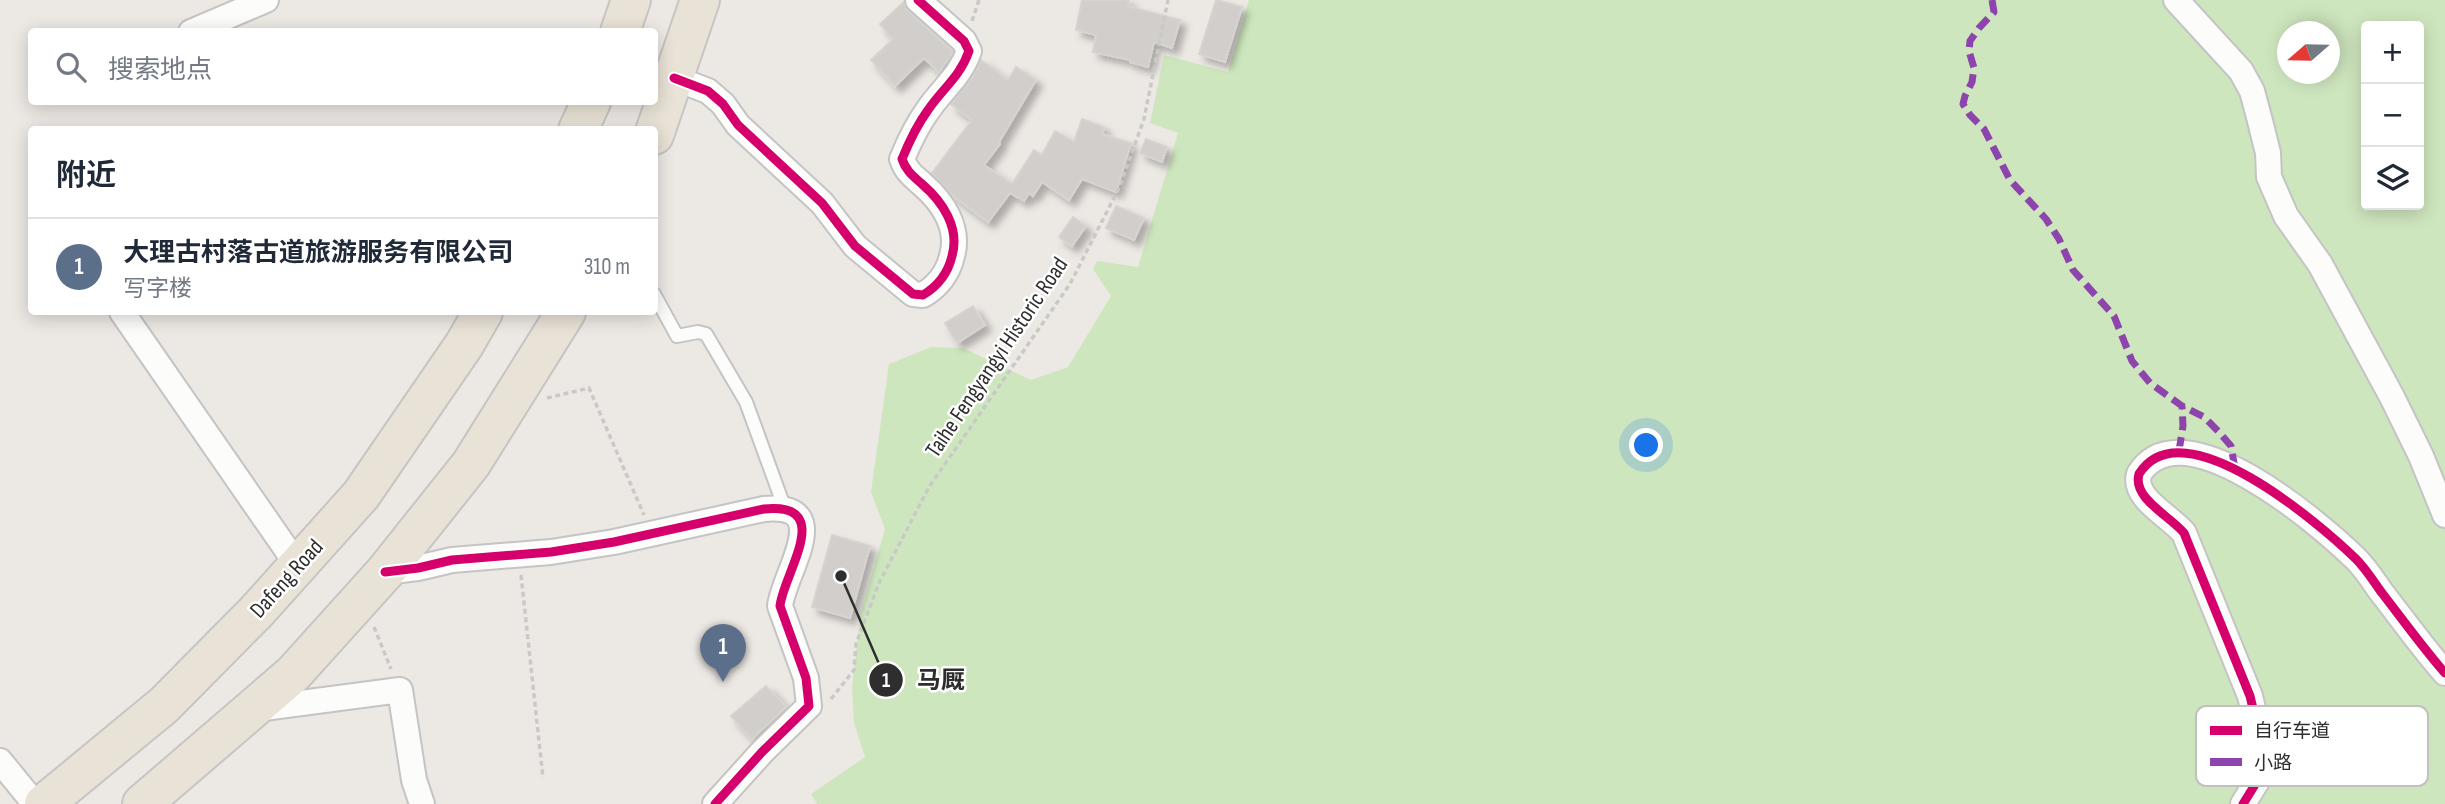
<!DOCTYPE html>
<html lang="zh">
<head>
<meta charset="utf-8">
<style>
	:root { --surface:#fff; --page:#f2f2f3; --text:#1f2937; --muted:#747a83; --line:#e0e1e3; --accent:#7c3aed }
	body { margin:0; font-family:"Sofia Sans Condensed","Noto Sans SC",sans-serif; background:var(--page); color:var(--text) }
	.controls { position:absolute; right:21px; top:21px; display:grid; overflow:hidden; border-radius:7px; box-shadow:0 4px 18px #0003 }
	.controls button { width:63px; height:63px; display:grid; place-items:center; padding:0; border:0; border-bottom:2px solid var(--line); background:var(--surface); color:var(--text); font:35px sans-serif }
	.compass { position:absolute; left:2277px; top:21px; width:63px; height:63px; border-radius:50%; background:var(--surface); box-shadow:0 4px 18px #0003; rotate:250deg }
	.you { position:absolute; left:1647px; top:446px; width:24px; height:24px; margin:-18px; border:5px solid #fff; border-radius:50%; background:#1a73e8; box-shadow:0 0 0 10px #1a73e833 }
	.badge { display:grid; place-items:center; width:46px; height:46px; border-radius:50%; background:var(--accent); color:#fff; font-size:23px; font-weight:700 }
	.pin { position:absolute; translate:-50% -58px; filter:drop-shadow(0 2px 4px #0008) }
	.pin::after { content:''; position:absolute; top:37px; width:24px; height:21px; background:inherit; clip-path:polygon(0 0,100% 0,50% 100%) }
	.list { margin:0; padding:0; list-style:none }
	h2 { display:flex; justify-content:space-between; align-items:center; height:91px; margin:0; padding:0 28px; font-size:30px }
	h2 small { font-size:23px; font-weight:400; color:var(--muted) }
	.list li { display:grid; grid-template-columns:46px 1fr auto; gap:21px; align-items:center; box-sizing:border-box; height:98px; padding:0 28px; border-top:2px solid var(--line) }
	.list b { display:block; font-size:26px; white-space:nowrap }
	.list p { margin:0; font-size:23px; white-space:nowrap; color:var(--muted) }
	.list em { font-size:23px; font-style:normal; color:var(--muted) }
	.icon { flex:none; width:38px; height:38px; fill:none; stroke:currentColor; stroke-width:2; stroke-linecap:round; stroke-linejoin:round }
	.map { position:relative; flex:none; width:2445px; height:804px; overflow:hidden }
	.search { position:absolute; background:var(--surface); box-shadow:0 4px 18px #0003; left:28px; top:28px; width:630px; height:77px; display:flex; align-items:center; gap:18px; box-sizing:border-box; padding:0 24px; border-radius:7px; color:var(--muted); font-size:26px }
	.panel { position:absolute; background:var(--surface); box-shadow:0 4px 18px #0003; left:28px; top:126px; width:630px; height:189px; border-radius:7px }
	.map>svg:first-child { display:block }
</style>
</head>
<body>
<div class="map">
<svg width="2445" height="804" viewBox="0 0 2445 804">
	<defs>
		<filter id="shadow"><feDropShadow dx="6" dy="6" stdDeviation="3.5" flood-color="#0004"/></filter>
	</defs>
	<rect width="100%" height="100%" fill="#ece8e4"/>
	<!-- green -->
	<path fill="#cee6be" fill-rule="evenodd" d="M1249 0H2445V804H817L811 794 865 757 854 723 852 688 860 615 885 529 871 492 889 364 931 347 963 348 1031 380 1068 367 1111 296 1093 269 1097 261 1138 267 1178 133 1150 123 1164 55 1228 72ZM2366 26H2419V205H2366ZM2288 32H2330V74H2288Z"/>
	<!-- building -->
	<path fill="#d1cecb" stroke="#d7d4d0" stroke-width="2" filter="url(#shadow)" d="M1082 0H1129L1127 6 1180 20 1172 48 1154 42 1148 67 1130 62V60L1093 52 1096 35 1076 30Z
		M1216 0 1242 7 1225 62 1199 54Z
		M904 2 908 11 953 52 939 72 924 58 895 86 871 60 893 39 880 24Z
		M981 60 1008 80 1016 67 1036 80 999 142 1000 144 984 165 1012 184 1034 150 1042 155 1055 131 1074 142 1082 119 1104 127 1102 134 1131 143 1116 192 1082 179 1069 200 1042 182 1033 196 1029 193 1024 201 1010 193 988 222 952 195 932 173 972 120 951 104 973 77Z
		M1146 139 1167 147 1162 162 1140 153Z
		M1116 206 1144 218 1134 240 1106 228Z
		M1073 217 1086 226 1072 246 1059 237Z
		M973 306 985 325 957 343 945 323Z
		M832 535 870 546 850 618 812 607Z
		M766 686 786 707 752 739 731 716Z"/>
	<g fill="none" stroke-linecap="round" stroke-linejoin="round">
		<!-- service casing -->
		<g stroke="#c5c4c5" stroke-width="16">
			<path id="service" d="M654 294 677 336 698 332 706 334 746 402 785 509"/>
		</g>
		<!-- minor casing -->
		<g stroke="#c5c4c5" stroke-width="28">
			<path id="minor" d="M2176 0 2241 71 2252 91 2259 117 2268 153 2269 177 2276 193 2286 216 2320 264 2392 397 2421 456 2445 515
				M191 32 266 0
				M674 78 708 91 723 104 738 125 822 203 855 246 913 294 923 295C938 286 948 273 952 256 960 228 943 202 922 184 913 176 906 171 902 159 909 142 917 125 928 110 942 89 960 77 969 51L964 41 918 0
				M122 312 298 566
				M385 572 418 568 452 560 551 552 614 542 764 509C837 502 783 574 780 606L806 678 809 706 762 752 715 804
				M256 709 400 690 414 780 422 804
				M0 761 35 804
				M2243 804 2264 770V755L2250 696 2184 533C2170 516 2132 498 2139 474 2182 405 2320 524 2356 559 2366 569 2374 582 2382 593 2403 620 2423 648 2445 673"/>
		</g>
		<!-- trunk casing -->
		<g stroke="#c6c5c4" stroke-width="42">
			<path id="trunk" d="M620 32 631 0
				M578 130 591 102
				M654 135 700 0
				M44 804 164 705 257 611 361 495 464 345 483 312
				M142 804 293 674 385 572 471 464 566 312"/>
		</g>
		<!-- path -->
		<path stroke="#c9c9c8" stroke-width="3.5" stroke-dasharray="5 3.5" stroke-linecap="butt" d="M972 21 979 0
			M547 398 589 388 644 515
			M521 575 543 778
			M374 627 391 669
			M831 699 854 670 856 644 879 583 929 487 1070 284 1120 186 1144 119 1168 0"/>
		<!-- service -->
		<use href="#service" stroke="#fcfcfb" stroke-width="12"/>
		<!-- minor -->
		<use href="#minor" stroke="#fcfcfb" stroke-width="24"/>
		<!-- trunk -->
		<use href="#trunk" stroke="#e9e2d6" stroke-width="38"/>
		<!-- quiet -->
		<path stroke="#8e44ad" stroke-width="7" stroke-dasharray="14 7" stroke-linecap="butt" d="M1992 0 1994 12 1979 28 1970 41 1969 51 1974 68 1972 82 1965 96 1963 104 1970 115 1984 129 2010 180 2046 219 2059 239 2073 270 2114 316 2132 361 2150 383 2182 406 2204 417 2219 432 2231 446 2235 469
			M2179 451 2183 426 2182 406"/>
		<!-- cycleway casing -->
		<g stroke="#fff" stroke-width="13">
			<path id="cycleway" d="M674 78 708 91 723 104 738 125 822 203 855 246 913 294 923 295C938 286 948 273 952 256 960 228 943 202 922 184 913 176 906 171 902 159 909 142 917 125 928 110 942 89 960 77 969 51L964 41 918 0
				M385 572 418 568 452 560 551 552 614 542 764 509C837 502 783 574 780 606L806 678 809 706 762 752 715 804
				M2243 804 2264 770V755L2250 696 2184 533C2170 516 2132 498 2139 474 2182 405 2320 524 2356 559 2366 569 2374 582 2382 593 2403 620 2423 648 2445 673"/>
		</g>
		<!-- cycleway -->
		<use href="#cycleway" stroke="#d6006c" stroke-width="9"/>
	</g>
	<g text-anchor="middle" stroke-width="5" stroke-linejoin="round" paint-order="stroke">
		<!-- street labels -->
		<g font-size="23" fill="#2e2e2e" stroke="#fff">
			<text transform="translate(996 357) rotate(-56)" y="8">Taihe Fengyangyi Historic Road</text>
			<text transform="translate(286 578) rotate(-48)" y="8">Dafeng Road</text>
		</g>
	</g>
	<!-- legend -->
	<rect x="2196" y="706" width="232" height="80" rx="10" fill="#fff" stroke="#c0c0c0" stroke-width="2"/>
	<rect x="2210" y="726" width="32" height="9" fill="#d6006c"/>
	<rect x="2210" y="758" width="32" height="8" fill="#8e44ad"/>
	<g font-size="19" fill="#2e2e2e">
		<text x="2254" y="737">自行车道</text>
		<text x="2254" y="769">小路</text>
	</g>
	<!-- callouts -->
	<path fill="none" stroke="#2e2e2e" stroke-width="2.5" d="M841 576L886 680"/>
	<g fill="#2e2e2e" stroke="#fff" stroke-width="2.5">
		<circle cx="841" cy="576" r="7"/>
		<circle cx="886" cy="680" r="18"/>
	</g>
	<g font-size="21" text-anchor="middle" font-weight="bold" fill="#fff">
		<text x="886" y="687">1</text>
	</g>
	<g font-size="24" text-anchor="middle" font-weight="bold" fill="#2e2e2e" stroke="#fff" stroke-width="5" stroke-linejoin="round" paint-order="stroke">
		<text x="941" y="688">马厩</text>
	</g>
</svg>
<div class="controls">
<button>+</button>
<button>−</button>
<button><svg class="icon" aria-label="layers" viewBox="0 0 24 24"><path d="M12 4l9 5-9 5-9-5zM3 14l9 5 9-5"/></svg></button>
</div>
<svg class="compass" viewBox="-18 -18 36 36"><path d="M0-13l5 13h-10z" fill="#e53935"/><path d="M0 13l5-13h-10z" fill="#747a83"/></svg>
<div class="you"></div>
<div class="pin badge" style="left:723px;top:682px;background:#5c6f8a">1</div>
<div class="search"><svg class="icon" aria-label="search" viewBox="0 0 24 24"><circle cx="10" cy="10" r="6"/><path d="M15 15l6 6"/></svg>搜索地点</div>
<section class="panel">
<h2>附近<small></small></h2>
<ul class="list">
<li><span class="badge" style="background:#5c6f8a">1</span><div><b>大理古村落古道旅游服务有限公司</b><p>写字楼</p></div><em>310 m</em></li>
</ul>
</section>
</div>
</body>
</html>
